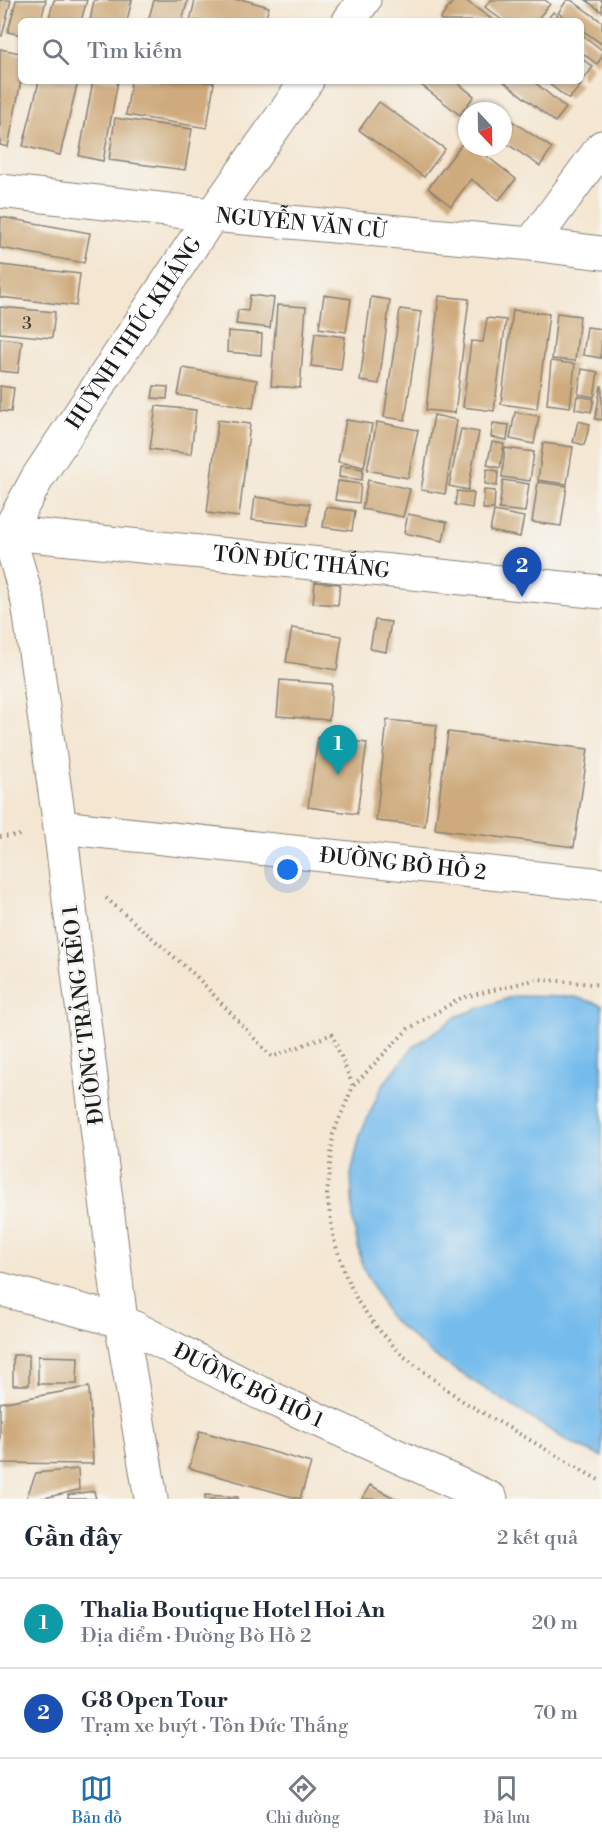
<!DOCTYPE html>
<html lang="vi">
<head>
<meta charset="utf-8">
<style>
	:root { --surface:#fff; --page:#f6f6f7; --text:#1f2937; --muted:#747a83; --line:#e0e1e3; --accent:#1f6fb2 }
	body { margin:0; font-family:"Libre Bodoni",serif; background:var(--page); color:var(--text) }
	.compass { position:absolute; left:458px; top:102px; width:54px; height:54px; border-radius:50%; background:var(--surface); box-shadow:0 2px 4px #0004; rotate:158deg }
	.you { position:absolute; left:288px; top:870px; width:21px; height:21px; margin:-15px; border:4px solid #fff; border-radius:50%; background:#1a73e8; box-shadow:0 0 0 9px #1a73e833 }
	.badge { display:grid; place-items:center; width:39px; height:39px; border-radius:50%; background:var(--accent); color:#fff; font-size:20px; font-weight:700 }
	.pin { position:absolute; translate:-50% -50px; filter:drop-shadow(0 2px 3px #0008) }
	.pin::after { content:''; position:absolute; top:32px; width:21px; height:18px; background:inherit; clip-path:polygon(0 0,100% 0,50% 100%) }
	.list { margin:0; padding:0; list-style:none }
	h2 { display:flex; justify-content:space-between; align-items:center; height:78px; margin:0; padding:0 24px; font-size:26px }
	h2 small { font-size:20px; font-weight:400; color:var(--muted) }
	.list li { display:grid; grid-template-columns:39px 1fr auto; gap:18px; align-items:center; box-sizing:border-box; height:90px; padding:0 24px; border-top:2px solid var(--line) }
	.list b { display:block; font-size:22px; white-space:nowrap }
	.list p { margin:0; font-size:20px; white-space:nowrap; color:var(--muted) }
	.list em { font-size:20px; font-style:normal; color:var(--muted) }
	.icon { flex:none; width:33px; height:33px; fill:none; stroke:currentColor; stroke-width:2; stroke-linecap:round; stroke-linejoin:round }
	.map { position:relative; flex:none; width:602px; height:1499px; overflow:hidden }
	.search { position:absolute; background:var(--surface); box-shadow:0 2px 4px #0004; left:18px; right:18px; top:18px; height:66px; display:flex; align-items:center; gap:15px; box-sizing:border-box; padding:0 21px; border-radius:9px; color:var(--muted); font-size:22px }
	.sheet { height:258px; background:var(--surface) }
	nav { display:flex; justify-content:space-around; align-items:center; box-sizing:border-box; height:84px; border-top:2px solid var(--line); background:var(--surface); font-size:16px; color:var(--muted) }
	nav a { display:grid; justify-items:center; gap:3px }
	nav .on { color:var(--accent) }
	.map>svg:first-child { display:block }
</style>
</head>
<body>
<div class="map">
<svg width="602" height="1499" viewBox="0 0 602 1499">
	<rect width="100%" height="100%" fill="#f6f6f2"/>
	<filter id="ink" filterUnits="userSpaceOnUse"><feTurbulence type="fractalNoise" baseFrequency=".0167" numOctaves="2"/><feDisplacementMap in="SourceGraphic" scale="12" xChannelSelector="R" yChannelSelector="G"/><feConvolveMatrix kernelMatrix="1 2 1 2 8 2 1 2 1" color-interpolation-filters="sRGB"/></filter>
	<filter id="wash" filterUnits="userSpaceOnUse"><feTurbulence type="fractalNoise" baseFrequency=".008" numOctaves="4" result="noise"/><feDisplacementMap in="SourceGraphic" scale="24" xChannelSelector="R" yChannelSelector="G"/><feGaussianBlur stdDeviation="1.35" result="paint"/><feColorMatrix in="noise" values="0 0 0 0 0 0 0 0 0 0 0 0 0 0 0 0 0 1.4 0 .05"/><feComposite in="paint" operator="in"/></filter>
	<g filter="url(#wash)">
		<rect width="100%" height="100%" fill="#f4e6d1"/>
		<!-- water -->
		<path fill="#74bbec" stroke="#486c84" stroke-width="1.5" d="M514 996 575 997 602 1005V1457L569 1442 435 1357 389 1317 362 1265 353 1222 351 1174 360 1135 382 1086 413 1047 458 1016Z"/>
		<g id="blocks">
			<!-- building -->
			<path fill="#ceaa7c" d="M0 0H11L2 36H0Z
				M16 0H46L41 21H21V35L8 32Z
				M54 0H87L81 21H48Z
				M94 0H132L127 21H90Z
				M154 0H188L182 21H148Z
				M195 0H244L269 7 265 21H190Z
				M454 0H465L494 21H443L440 19Z
				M491 0H545L550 4 536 21H503L485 7Z
				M567 0H571L602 22V44L581 29V21H570L558 13Z
				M586 0H602V12Z
				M553 12 564 21H546Z
				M581 34 602 50V57L597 64 581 52Z
				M0 49 21 53V81L8 147 0 145Z
				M581 58 593 67 584 79 581 77Z
				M39 81H78L60 155 23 146Z
				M93 81H118L103 161 79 156Z
				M131 81H201L214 83 207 128 126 115Z
				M416 81H455L474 96 460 115Z
				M503 81H533L566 108 555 122Z
				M545 81H575L581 85 569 99Z
				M379 102 445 149 424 177 359 130Z
				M503 115 552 148 540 166 503 141Z
				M115 118 192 129 185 170 109 160Z
				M465 140 467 147H475L516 179 499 200 471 179 451 206 428 188Z
				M1 217 90 233 84 263 0 248Z
				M0 265 80 274 76 306 0 297Z
				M250 295 274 298 270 328 236 324 238 310 248 311Z
				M324 295 351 299 346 332 319 328Z
				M439 296 469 299 455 413 426 410Z
				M371 297 390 300 379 384 360 381Z
				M277 305 306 307 300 388 271 386Z
				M0 307 55 312 52 338 0 333Z
				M400 309 421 312 405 420 384 417Z
				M513 310 549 314 537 409 501 404Z
				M557 313 580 316 575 361 552 359Z
				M487 318 506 320 494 411 463 407 471 341 483 342Z
				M587 327 602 329 601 358 583 355Z
				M228 331 262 334 261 355 227 352Z
				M315 333 345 337 341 370 311 366Z
				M0 338 22 341 18 373 0 371Z
				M551 361 575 364 570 407 547 404Z
				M183 368 257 380 253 408 178 395Z
				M582 369 598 372 594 397 578 394Z
				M0 386 14 388 11 412 0 411Z
				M154 386 168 387 167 399 152 398Z
				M601 386H602V420L595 419Z
				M577 396 594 399 591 412 575 409Z
				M156 406 196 410 191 454 150 449Z
				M515 412 539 416 534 444 510 439Z
				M434 415 457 420 445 494 421 490Z
				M218 420 250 424 239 517 207 513Z
				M346 420 372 424 364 467 338 462Z
				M578 421 590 424 584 445 573 442Z
				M377 422 418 430 408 478 367 470Z
				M493 423 509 425 507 440 491 437Z
				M461 429 479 432 468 490 449 486Z
				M492 442 504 444 500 468 487 465Z
				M543 443 573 447 567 484 538 480Z
				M505 448 534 452 530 481 502 477Z
				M340 466 363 469 362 480 339 477Z
				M487 469 498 471 497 486 485 484Z
				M368 480 410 489 403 517 362 509Z
				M503 480 529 484 525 512 499 509Z
				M338 481 361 484 359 503 335 500Z
				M538 482 567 486 561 526 532 522Z
				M484 490 495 491 494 509H483Z
				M457 491 474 493 472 508 455 505Z
				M255 497 310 504 307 526 252 520Z
				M326 507 355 511 352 531 323 527Z
				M494 511 524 517 520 537 490 531Z
				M408 514 447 522 443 541 404 533Z
				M315 582 340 584 338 605 313 603Z
				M375 620 391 622 386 652 370 649Z
				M292 628 342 636 337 670 286 662Z
				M280 680 332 684 329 720 277 716Z
				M387 720 437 725 425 826 376 821Z
				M448 732 588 749 574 847 435 829Z
				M318 737 367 743 357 814 308 807Z
				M13 1355H29V1385H13Z
				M38 1356 78 1357 77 1384H38Z
				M89 1387 93 1464 0 1463V1403Z
				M200 1431 311 1463 300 1499 189 1468Z
				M78 1469 79 1490 40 1499H26L36 1473Z
				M370 1485 396 1499H362Z
				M94 1491 96 1499H68V1495Z
				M205 1495 238 1497V1499H205Z"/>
		</g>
	</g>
	<g filter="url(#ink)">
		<use href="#blocks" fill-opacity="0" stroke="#888176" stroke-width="1.5"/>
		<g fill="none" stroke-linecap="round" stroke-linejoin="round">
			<!-- street casing -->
			<g stroke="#888176" stroke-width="35">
				<g id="street">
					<path d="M349 21 364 0"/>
					<path id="s1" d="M0 191 212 215 531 244 602 253"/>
					<path d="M531 244 602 147"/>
					<path id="s2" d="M0 532 602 592"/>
					<path id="s3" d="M60 827 602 885"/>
					<path id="s4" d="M0 1289 121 1321 260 1393 491 1499"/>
					<path id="s5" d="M151 1499 121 1321 60 827 28 602 8 532 38 477 212 215 307 81"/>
				</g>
			</g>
			<!-- path -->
			<path stroke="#888176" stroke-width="4" stroke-dasharray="1.5 4.5" stroke-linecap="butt" d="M0 837 22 835
				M106 898 195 975 272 1057 332 1034 353 1086
				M602 985 538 979 461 998 408 1029 353 1086 333 1134 327 1195 334 1240 346 1276 358 1302 379 1330 402 1355 461 1400 602 1482"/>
			<!-- street -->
			<use href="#street" stroke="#fff" stroke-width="33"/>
		</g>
	</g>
	<g text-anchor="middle" stroke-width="5" stroke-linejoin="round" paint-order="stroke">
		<!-- number labels -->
		<g font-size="18" fill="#484034">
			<text x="27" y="329">3</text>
		</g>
		<!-- street labels -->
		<g font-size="21" fill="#1c1c1c" stroke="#f6f6f2">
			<text dy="7" stroke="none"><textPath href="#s1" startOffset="303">NGUYỄN VĂN CỪ</textPath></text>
			<text dy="7" stroke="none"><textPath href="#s5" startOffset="1214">HUỲNH THÚC KHÁNG</textPath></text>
			<text dy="7" stroke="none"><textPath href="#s2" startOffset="303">TÔN ĐỨC THẮNG</textPath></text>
			<text dy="7" stroke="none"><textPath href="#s3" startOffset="345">ĐƯỜNG BỜ HỒ 2</textPath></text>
			<text transform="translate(83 1015) rotate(-97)" y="7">ĐƯỜNG TRẢNG KÈO 1</text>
			<text dy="7" stroke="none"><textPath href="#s4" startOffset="268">ĐƯỜNG BỜ HỒ 1</textPath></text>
		</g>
	</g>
</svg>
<svg class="compass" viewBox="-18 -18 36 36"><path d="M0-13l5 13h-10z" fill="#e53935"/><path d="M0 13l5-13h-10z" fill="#747a83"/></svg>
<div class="you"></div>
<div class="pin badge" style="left:338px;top:775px;background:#0f9aa8">1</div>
<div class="pin badge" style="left:522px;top:597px;background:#1a4fb4">2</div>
<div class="search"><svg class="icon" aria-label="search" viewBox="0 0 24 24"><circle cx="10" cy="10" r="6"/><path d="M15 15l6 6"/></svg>Tìm kiếm</div>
</div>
<section class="sheet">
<h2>Gần đây<small>2 kết quả</small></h2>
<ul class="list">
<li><span class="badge" style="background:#0f9aa8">1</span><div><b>Thalia Boutique Hotel Hoi An</b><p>Địa điểm · Đường Bờ Hồ 2</p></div><em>20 m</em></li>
<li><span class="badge" style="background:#1a4fb4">2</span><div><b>G8 Open Tour</b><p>Trạm xe buýt · Tôn Đức Thắng</p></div><em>70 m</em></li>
</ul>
</section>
<nav>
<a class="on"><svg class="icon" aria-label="map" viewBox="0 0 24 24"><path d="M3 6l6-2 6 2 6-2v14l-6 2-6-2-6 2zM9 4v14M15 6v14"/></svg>Bản đồ</a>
<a><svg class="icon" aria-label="directions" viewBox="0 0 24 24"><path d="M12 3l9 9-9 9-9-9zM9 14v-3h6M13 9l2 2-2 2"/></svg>Chỉ đường</a>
<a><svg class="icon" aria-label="saved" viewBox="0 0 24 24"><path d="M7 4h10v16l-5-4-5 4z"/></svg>Đã lưu</a>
</nav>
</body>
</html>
